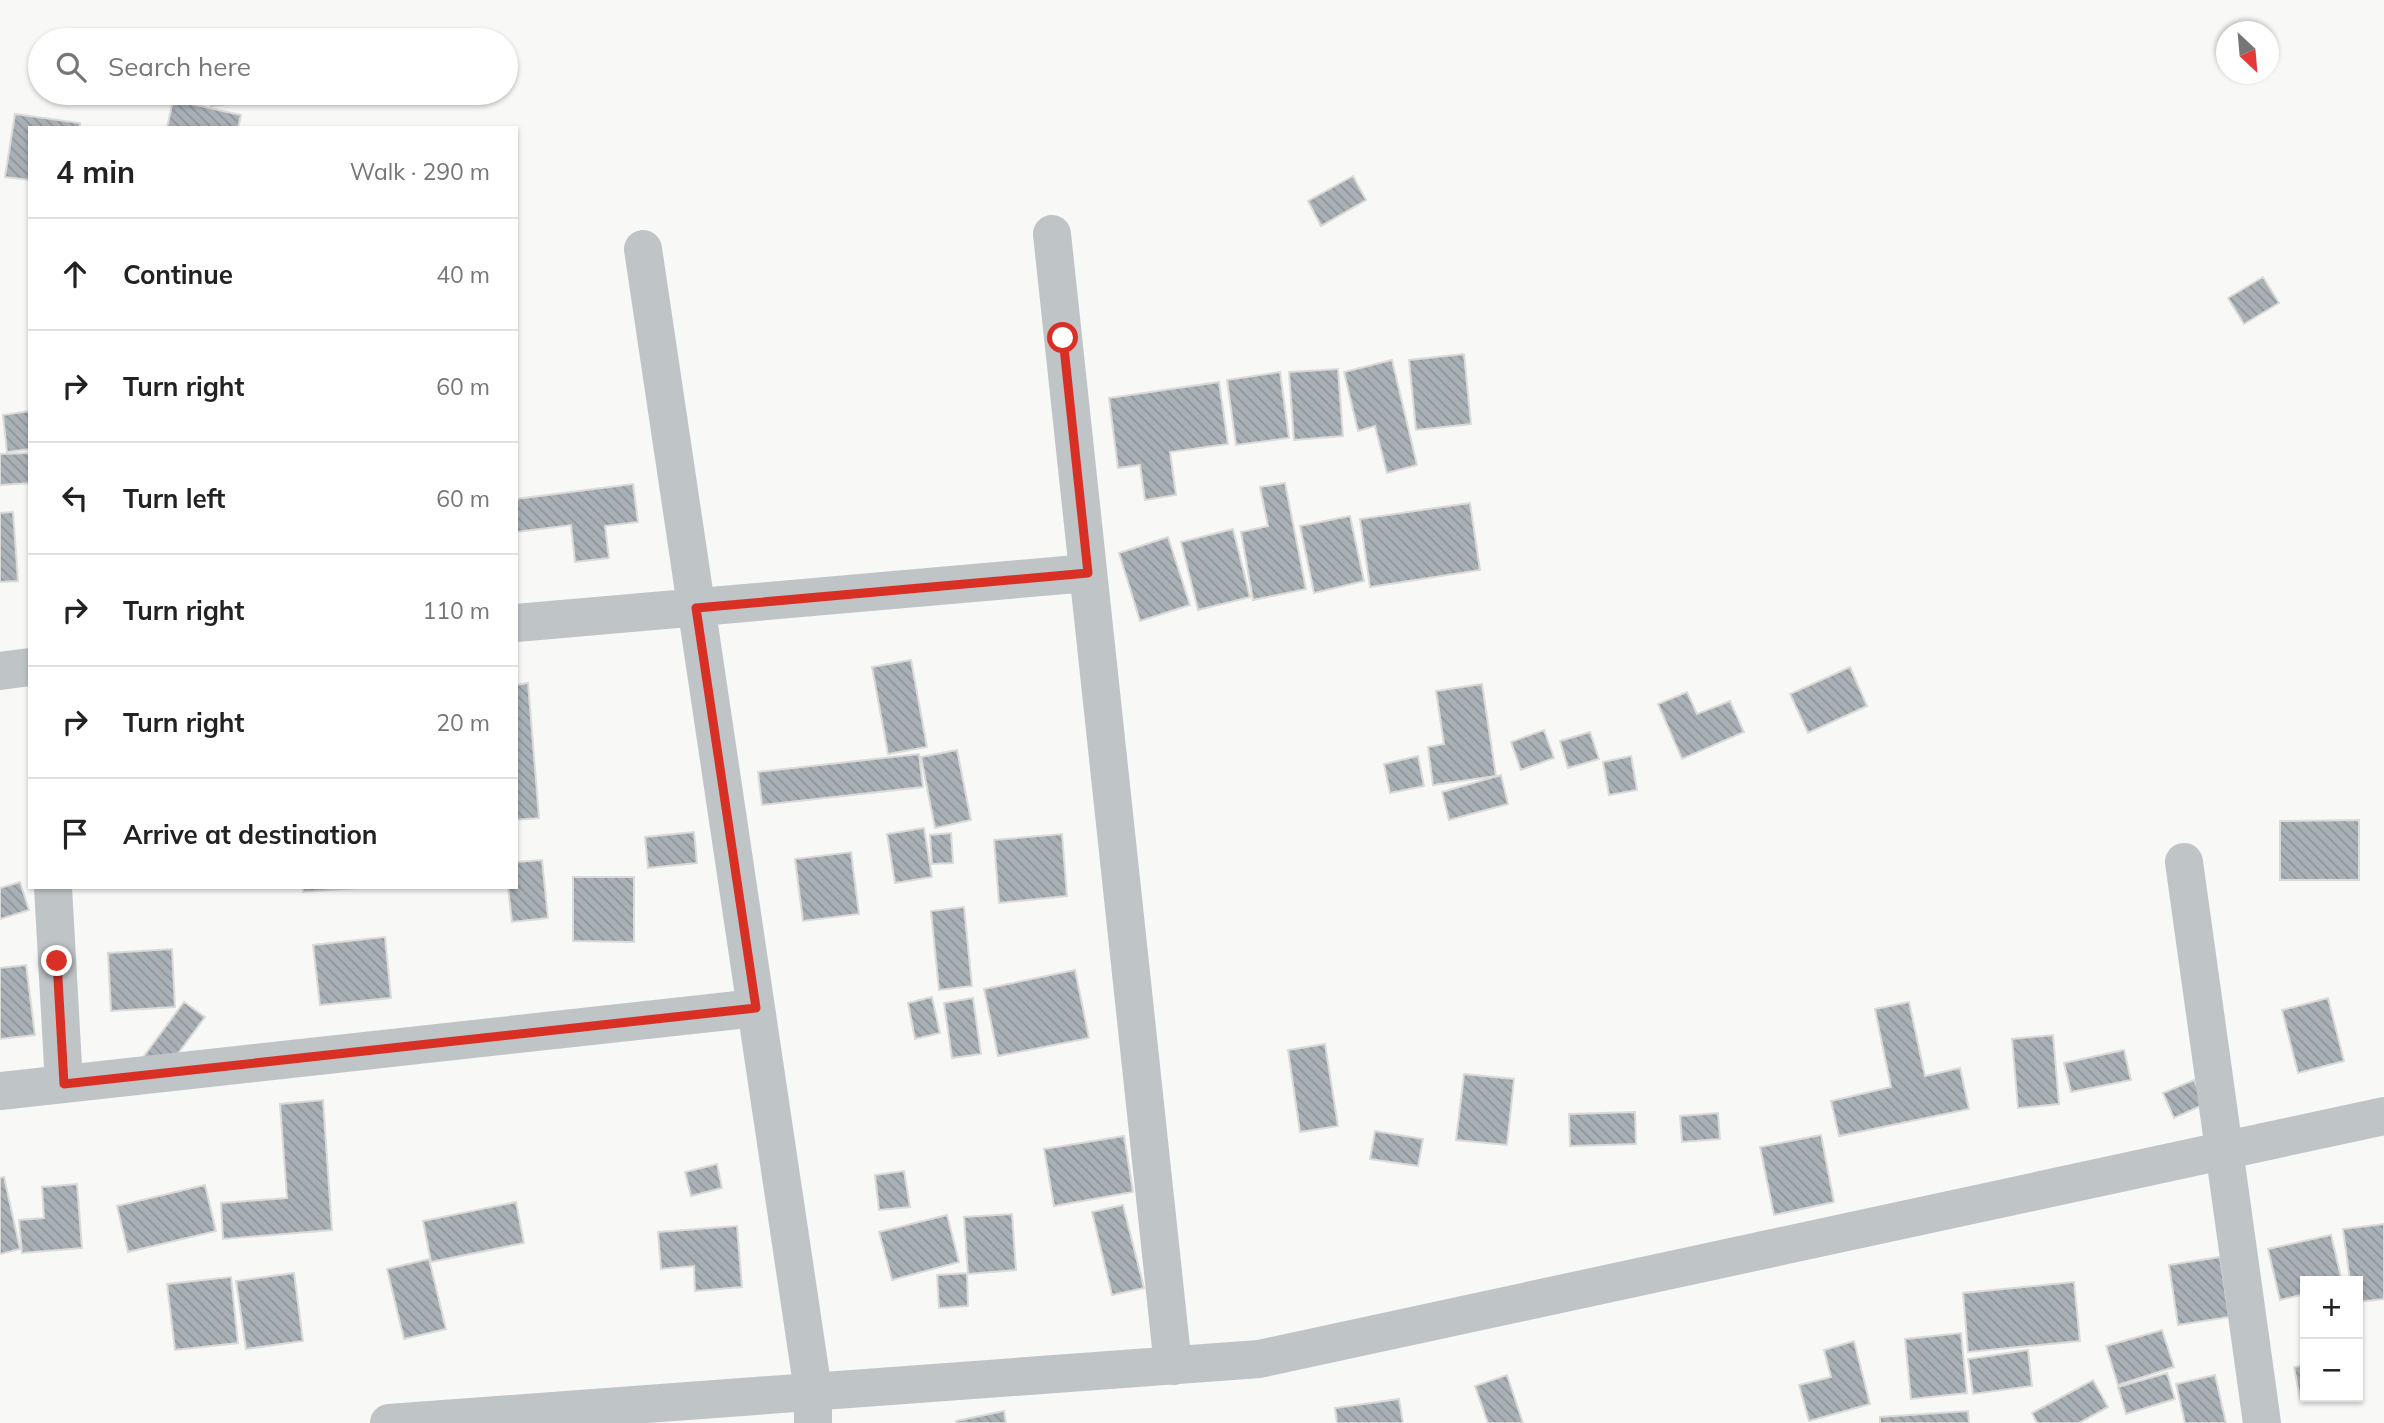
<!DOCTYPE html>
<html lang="en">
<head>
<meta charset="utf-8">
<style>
	:root { --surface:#fff; --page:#f2f2f2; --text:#222; --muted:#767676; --line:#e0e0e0 }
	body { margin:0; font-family:Mulish,sans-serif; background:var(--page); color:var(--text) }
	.controls { position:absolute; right:21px; bottom:21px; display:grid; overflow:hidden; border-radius:0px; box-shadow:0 2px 5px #0004 }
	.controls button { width:63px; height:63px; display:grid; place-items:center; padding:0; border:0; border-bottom:2px solid var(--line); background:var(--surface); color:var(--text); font:35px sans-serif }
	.compass { position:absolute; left:2216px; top:21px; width:63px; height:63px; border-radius:50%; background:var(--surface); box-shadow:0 2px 5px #0004; rotate:154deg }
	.stop { position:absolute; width:21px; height:21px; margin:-16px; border:5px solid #d93025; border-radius:50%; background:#fff }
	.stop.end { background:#d93025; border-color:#fff; box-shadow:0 2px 7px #0008 }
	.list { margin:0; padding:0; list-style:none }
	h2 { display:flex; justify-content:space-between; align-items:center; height:91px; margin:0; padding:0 28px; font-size:30px }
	h2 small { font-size:23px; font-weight:400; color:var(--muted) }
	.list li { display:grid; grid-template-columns:46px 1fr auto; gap:21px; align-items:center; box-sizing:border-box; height:112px; padding:0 28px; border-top:2px solid var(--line) }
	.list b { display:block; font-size:26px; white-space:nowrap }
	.list em { font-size:23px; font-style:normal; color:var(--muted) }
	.icon { flex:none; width:38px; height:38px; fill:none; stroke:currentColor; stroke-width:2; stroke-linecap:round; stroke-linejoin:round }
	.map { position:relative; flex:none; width:2384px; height:1423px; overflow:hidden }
	.search { position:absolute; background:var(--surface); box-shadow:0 2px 5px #0004; left:28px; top:28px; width:490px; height:77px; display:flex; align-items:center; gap:18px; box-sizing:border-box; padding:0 24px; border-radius:38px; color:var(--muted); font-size:26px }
	.panel { position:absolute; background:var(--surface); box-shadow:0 2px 5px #0004; left:28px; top:126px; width:490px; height:763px; border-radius:0px }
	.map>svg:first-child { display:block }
</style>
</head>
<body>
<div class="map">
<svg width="2384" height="1423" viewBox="0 0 2384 1423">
	<defs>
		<pattern id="building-back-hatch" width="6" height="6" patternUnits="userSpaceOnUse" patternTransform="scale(1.75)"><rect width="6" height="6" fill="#a9b1b6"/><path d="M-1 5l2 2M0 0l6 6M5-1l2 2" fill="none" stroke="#8d9599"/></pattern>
	</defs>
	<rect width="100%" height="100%" fill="#f8f8f6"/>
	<!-- building -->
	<path fill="url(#building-back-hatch)" stroke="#dadad8" stroke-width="2" d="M307 29 308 40H241V37Z
		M210 93H240L241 103 211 106Z
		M173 100 241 115 238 128H167Z
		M15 114 80 123V128H30V180L5 177Z
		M1353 176 1366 200 1321 226 1308 201Z
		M2263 277 2279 303 2244 324 2228 298Z
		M1464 354 1471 424 1416 430 1409 360Z
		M1392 360 1417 465 1387 473 1375 426 1358 431 1344 372Z
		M1338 369 1343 436 1294 440 1289 372Z
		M1280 372 1289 438 1236 445 1227 380Z
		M1219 382 1228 444 1170 452 1176 495 1145 500 1140 465 1118 468 1109 398Z
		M30 411V449L7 452 3 415Z
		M30 453V483L0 485V454Z
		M1285 483 1306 589 1253 600 1241 532 1268 526 1260 487Z
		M633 484 638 522 605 526 609 558 575 562 571 525 516 532V499Z
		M1470 503 1480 570 1370 587 1360 519Z
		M13 512 18 581 0 582V513Z
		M1350 516 1364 581 1314 593 1300 526Z
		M1233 529 1250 597 1198 610 1181 542Z
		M1168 537 1190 605 1140 621 1119 553Z
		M911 660 927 747 888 754 872 667Z
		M1850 667 1867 706 1808 733 1790 694Z
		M528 683 539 818 516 820V685Z
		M1482 684 1496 776 1433 785 1428 747 1444 744 1436 691Z
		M1687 692 1697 714 1730 701 1744 732 1682 759 1658 704Z
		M1544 730 1554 758 1521 770 1511 742Z
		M1590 732 1599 759 1568 768 1560 741Z
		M957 750 971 820 935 828 921 757Z
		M919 754 923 787 762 805 758 772Z
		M1418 756 1424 786 1390 793 1384 764Z
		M1631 756 1637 790 1609 795 1603 762Z
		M1501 775 1508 804 1449 820 1442 792Z
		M2359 820V880H2280V821Z
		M924 828 932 877 895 883 887 834Z
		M694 832 697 863 648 868 645 837Z
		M951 833 953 863 932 864 930 835Z
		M1062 834 1067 896 999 903 994 840Z
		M851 852 859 914 803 921 795 859Z
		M542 860 548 918 512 922 508 887H516V862Z
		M573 877H634V942L573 941Z
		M20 882 29 910 0 919V888Z
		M303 887H372L303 892Z
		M964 907 972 986 939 990 931 911Z
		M385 937 391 998 320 1005 313 945Z
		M172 949 175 1007 111 1011 108 953Z
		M26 965 35 1035 0 1039V968Z
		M1075 970 1089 1038 998 1056 984 989Z
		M932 997 940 1033 915 1039 908 1003Z
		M973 998 981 1054 952 1058 944 1003Z
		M2328 998 2344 1061 2298 1073 2282 1010Z
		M184 1002 205 1017 165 1071 144 1056Z
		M1909 1002 1925 1076 1960 1068 1969 1109 1839 1136 1831 1101 1891 1087 1875 1009Z
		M2053 1035 2059 1104 2018 1108 2012 1039Z
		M1325 1044 1338 1126 1300 1132 1288 1050Z
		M2124 1050 2131 1080 2071 1092 2064 1063Z
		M1464 1074 1514 1079 1507 1145 1456 1140Z
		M2194 1080 2205 1104 2174 1118 2163 1093Z
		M323 1100 332 1230 223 1239 221 1203 287 1198 280 1104Z
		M1635 1112 1636 1144 1570 1146 1569 1114Z
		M1718 1113 1720 1139 1682 1142 1680 1116Z
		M1375 1131 1423 1139 1418 1166 1370 1159Z
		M1821 1135 1834 1202 1774 1215 1760 1147Z
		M1124 1136 1133 1192 1054 1206 1044 1149Z
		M717 1164 722 1188 691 1196 685 1172Z
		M904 1171 910 1207 879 1210 875 1175Z
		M4 1177 20 1249 0 1254V1178Z
		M77 1184 82 1248 22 1253 19 1220 44 1218 42 1187Z
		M205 1185 216 1231 128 1252 117 1206Z
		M516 1202 524 1243 431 1262 423 1221Z
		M1123 1205 1144 1288 1112 1295 1092 1212Z
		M1012 1214 1016 1270 968 1274 964 1217Z
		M947 1215 959 1262 892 1280 879 1232Z
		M2384 1224V1299L2358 1302V1281H2350L2343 1229Z
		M737 1226 742 1287 695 1291 694 1266 661 1269 658 1232Z
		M2331 1235 2342 1281H2305V1294L2280 1300 2268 1249Z
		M2220 1257 2229 1317 2178 1325 2169 1265Z
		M429 1259 446 1329 404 1339 387 1269Z
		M294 1273 303 1341 246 1349 236 1281Z
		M967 1273 968 1306 939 1308 937 1275Z
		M231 1277 238 1343 175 1350 167 1284Z
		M2074 1282 2080 1341 1968 1352 1963 1293Z
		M2162 1330 2174 1367 2118 1385 2106 1346Z
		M1961 1333 1967 1393 1911 1399 1905 1339Z
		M1854 1341 1870 1404 1809 1421 1799 1385 1831 1377 1824 1350Z
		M2028 1350 2032 1386 1973 1394 1968 1359Z
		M2305 1365V1397H2315L2300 1399 2294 1367Z
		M2167 1373 2175 1399 2126 1414 2118 1387Z
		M1507 1375 1523 1423H1488L1475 1386Z
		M2215 1375 2226 1423H2185L2176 1384Z
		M2093 1380 2108 1407 2079 1423H2037L2032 1413Z
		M1399 1399 1403 1423H1337L1335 1408Z
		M1004 1411 1006 1423H957L956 1421Z
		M1968 1411 1969 1423H1880V1417Z"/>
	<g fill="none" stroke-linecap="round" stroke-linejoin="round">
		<!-- minor -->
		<path stroke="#bfc4c7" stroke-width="38" d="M1052 234 1173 1366
			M643 249 813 1391V1423
			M516 623 1088 573
			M0 671 30 667
			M2184 862 2262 1423
			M53 887 64 1084
			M0 1091 756 1008
			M389 1423 1259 1359 2384 1116"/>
	</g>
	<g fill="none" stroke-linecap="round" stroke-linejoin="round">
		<!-- route -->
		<path stroke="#d93025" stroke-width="9" d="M57 961 64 1084 756 1008 696 608 1088 573 1063 338"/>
	</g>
</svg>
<div class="controls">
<button>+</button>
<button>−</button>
</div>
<svg class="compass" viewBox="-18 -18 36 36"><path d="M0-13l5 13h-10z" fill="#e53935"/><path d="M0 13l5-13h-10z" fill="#767676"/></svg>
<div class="stop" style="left:1063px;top:338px"></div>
<div class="stop end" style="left:57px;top:961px"></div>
<div class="search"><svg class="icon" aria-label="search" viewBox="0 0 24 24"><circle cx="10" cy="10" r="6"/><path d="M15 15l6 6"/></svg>Search here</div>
<section class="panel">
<h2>4 min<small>Walk · 290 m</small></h2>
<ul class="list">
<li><svg class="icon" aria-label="ahead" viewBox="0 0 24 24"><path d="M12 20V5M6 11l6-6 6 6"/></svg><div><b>Continue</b></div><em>40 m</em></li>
<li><svg class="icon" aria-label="right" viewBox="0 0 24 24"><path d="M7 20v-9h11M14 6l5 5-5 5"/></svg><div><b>Turn right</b></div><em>60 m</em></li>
<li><svg class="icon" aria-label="left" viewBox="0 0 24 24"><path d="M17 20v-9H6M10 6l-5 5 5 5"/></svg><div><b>Turn left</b></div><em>60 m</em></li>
<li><svg class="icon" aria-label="right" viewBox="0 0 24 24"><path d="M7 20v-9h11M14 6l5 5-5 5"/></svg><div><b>Turn right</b></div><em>110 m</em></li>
<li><svg class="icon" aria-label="right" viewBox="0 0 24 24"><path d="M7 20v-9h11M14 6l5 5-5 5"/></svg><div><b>Turn right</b></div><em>20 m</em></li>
<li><svg class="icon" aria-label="arrive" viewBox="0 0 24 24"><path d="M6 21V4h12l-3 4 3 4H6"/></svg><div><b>Arrive at destination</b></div></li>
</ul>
</section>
</div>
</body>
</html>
